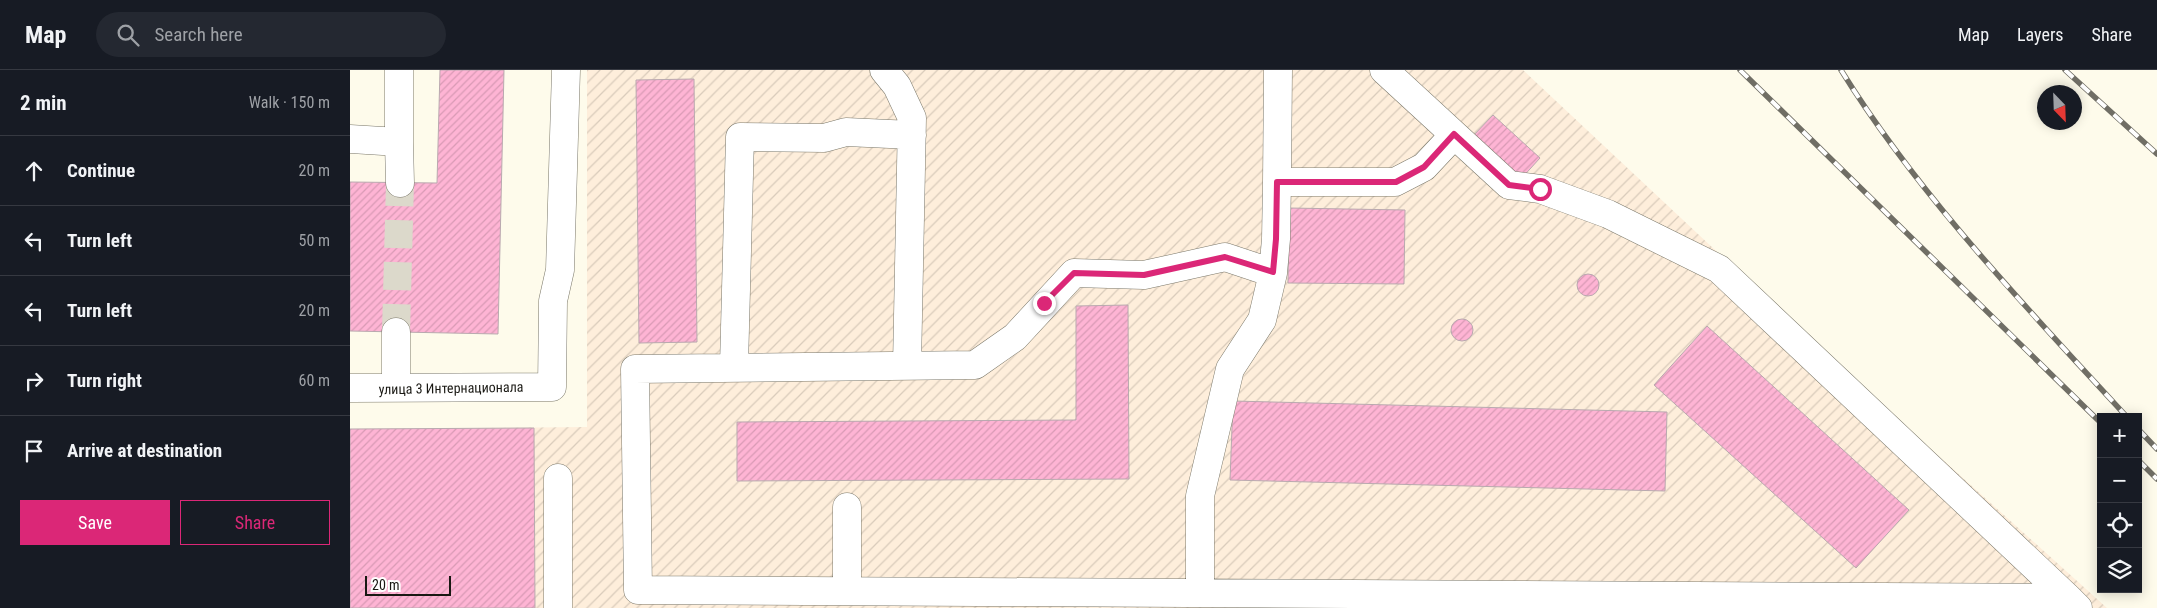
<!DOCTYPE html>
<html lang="en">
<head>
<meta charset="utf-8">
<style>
	:root { --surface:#171b24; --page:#242831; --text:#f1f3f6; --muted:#9ea1a6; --line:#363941; --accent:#db2777 }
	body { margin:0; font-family:"Roboto Condensed",sans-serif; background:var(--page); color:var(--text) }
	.controls { position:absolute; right:15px; bottom:15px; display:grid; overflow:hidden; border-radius:0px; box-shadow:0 2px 12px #0003 }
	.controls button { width:45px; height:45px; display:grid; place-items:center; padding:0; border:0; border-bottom:1px solid var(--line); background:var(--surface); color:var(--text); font:25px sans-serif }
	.compass { position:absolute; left:1687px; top:15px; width:45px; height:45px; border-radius:50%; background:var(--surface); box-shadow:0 2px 12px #0003; rotate:157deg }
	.scale { position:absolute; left:15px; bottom:12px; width:86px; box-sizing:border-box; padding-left:5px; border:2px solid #191813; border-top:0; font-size:14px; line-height:18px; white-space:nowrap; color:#191813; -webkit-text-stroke:4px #fff; paint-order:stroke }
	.stop { position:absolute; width:15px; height:15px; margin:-11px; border:4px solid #db2777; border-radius:50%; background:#fff }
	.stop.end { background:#db2777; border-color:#fff; box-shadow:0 1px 5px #0008 }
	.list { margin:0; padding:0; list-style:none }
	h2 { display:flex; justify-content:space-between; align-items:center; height:65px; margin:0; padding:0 20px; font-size:21px }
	h2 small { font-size:16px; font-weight:400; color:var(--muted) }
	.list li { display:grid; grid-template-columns:32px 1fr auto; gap:15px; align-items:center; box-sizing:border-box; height:70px; padding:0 20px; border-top:1px solid var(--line) }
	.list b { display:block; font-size:19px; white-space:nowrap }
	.list em { font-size:16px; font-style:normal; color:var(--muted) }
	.actions { display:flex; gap:10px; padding:15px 20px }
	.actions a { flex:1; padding:11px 0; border:1px solid var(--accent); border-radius:0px; text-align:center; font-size:18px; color:var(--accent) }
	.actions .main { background:var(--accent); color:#fff }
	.icon { flex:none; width:28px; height:28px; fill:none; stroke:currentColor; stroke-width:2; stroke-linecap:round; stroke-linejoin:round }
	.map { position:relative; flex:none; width:1807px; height:538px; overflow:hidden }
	header { display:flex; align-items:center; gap:30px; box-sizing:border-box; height:70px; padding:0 25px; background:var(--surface); border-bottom:1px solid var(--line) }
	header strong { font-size:24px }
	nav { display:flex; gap:28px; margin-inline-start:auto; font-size:18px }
	.search { width:350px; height:45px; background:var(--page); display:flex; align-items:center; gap:12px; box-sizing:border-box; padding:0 18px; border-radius:28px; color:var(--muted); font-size:19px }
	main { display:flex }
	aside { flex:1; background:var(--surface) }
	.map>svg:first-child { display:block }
</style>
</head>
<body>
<header>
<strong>Map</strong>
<div class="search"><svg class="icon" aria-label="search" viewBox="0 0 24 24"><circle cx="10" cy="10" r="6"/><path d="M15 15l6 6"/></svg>Search here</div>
<nav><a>Map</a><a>Layers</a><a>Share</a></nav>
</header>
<main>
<aside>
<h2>2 min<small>Walk · 150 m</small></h2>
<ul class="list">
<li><svg class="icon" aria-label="ahead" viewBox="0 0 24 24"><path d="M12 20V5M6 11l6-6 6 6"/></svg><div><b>Continue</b></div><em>20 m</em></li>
<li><svg class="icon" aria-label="left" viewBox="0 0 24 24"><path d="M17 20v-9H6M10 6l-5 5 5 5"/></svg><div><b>Turn left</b></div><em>50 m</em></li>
<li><svg class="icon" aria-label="left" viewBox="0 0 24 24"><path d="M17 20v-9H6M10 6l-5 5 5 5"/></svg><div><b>Turn left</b></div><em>20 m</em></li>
<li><svg class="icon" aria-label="right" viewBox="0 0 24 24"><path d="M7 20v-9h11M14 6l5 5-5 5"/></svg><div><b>Turn right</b></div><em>60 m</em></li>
<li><svg class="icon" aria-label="arrive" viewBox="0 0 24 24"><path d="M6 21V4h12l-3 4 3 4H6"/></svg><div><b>Arrive at destination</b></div></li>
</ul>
<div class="actions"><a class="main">Save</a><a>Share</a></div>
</aside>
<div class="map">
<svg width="1807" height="538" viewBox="0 0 1807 538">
	<defs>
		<pattern id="industrial-furrows" width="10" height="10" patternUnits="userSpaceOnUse" patternTransform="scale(1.25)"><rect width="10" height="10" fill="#feeedb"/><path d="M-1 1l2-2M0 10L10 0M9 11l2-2" fill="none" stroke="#d9cbbb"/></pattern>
		<pattern id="building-hatch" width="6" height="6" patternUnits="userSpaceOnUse" patternTransform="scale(1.25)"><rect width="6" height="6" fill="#feb4d4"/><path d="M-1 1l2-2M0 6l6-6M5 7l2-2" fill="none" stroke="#d99ab5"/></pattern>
	</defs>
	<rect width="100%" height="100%" fill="#fefbeb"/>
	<!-- industrial -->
	<path fill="url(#industrial-furrows)" d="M237 0H1173L1491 298 1757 538H0V359L237 357Z"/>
	<!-- building -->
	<path fill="url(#building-hatch)" stroke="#b9a9af" d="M90 0H154L148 264 0 261V112L87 113Z
		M344 9 347 272 289 273 286 10Z
		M1143 45 1190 88 1170 110 1122 67Z
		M939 138 1055 140 1054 214 938 213Z
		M1227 215a11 11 0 1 1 22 0a11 11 0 1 1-22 0Z
		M778 235 779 409 387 411V352L726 350V236Z
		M1101 260a11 11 0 1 1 22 0a11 11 0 1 1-22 0Z
		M1357 256 1559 440 1506 498 1304 315Z
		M883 331 1317 342 1315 421 880 410Z
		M184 358 185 538H0V359Z"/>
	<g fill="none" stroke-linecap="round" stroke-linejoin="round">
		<!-- minor-tunnel -->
		<path stroke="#dcd9cb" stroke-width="28" stroke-dasharray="28 14" stroke-linecap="butt" d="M46 262 50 113"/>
		<!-- minor casing -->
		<g stroke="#7b786a" stroke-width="29">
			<path id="minor" d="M534 0 547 16 562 48 557 296
				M1034 0 1159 115 1190 119 1258 144 1369 199 1718 528
				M0 69 49 72 50 113
				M49 72V0
				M927 112 928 0
				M923 203 926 169 927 112H1045L1074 97 1104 65
				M46 262V318
				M384 296 390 67 474 68 496 62 562 65
				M0 318 202 317 203 231 210 200 216 0
				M208 408V538
				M497 437V521
				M850 523V426L880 299 912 250 923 203 875 187 794 205 724 203 665 267 625 295 285 299 288 520 1718 528 1728 538"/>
		</g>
		<!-- minor -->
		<use href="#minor" stroke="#fff" stroke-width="28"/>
		<!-- rail casing -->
		<g stroke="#706e65" stroke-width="5.5">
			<path id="rail" d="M1390 0 1751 353
				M1491 0C1569 126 1677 238 1777 347
				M1715 0 1807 84
				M1788 359 1807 379
				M1788 390 1807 409"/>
		</g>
		<!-- rail -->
		<use href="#rail" stroke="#fff" stroke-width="4" stroke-dasharray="11" stroke-linecap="butt"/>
	</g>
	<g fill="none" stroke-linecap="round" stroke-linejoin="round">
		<!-- route -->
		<path stroke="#db2777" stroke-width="6" d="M694 233 724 203 794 205 875 187 923 202 926 169 927 112H1046L1074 97 1104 64 1159 115 1190 119"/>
	</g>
	<g text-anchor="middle" stroke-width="4.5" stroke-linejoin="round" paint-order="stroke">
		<!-- street labels -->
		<g font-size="14" fill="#191813" stroke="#fff">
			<text transform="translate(101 318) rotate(-1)" y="5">улица 3 Интернационала</text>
		</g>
	</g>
</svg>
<div class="controls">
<button>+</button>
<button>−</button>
<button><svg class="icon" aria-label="locate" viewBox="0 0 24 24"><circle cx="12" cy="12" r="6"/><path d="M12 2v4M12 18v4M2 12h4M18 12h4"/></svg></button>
<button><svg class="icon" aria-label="layers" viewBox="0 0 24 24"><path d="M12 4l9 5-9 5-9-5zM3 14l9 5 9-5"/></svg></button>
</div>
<svg class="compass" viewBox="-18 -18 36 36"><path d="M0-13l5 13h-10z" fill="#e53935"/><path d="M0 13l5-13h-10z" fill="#9ea1a6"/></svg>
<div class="scale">20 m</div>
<div class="stop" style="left:1190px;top:119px"></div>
<div class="stop end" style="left:694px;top:233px"></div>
</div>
</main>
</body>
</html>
